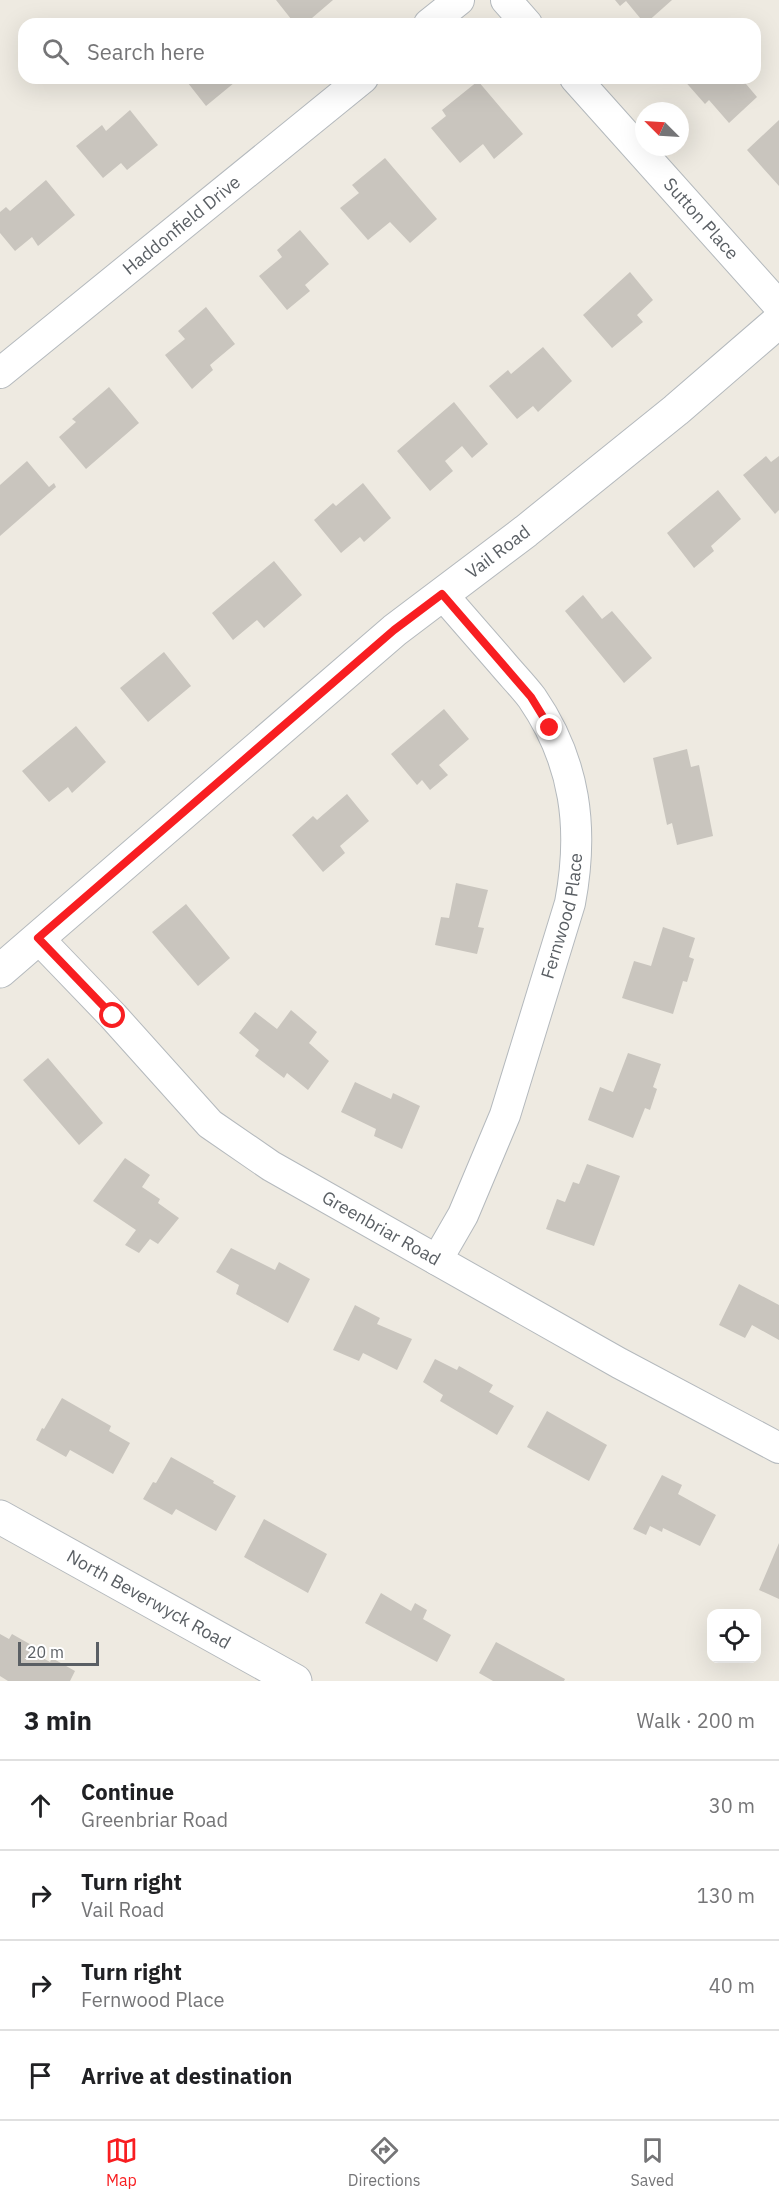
<!DOCTYPE html>
<html lang="en">
<head>
<meta charset="utf-8">
<style>
	:root { --surface:#fff; --page:#f2f2f2; --text:#202124; --muted:#757577; --line:#e0e0e0; --accent:#f81e21 }
	body { margin:0; font-family:"IBM Plex Sans",sans-serif; background:var(--page); color:var(--text) }
	.controls { position:absolute; right:18px; bottom:18px; display:grid; overflow:hidden; border-radius:12px; box-shadow:0 6px 24px #0002 }
	.controls button { width:54px; height:54px; display:grid; place-items:center; padding:0; border:0; border-bottom:2px solid var(--line); background:var(--surface); color:var(--text); font:30px sans-serif }
	.compass { position:absolute; left:635px; top:102px; width:54px; height:54px; border-radius:50%; background:var(--surface); box-shadow:0 6px 24px #0002; rotate:294deg }
	.scale { position:absolute; left:18px; bottom:15px; width:81px; box-sizing:border-box; padding-left:6px; border:3px solid #5a5f64; border-top:0; font-size:16px; line-height:21px; white-space:nowrap; color:#5a5f64; -webkit-text-stroke:4px #fff; paint-order:stroke }
	.stop { position:absolute; width:18px; height:18px; margin:-14px; border:4px solid #f81e21; border-radius:50%; background:#fff }
	.stop.end { background:#f81e21; border-color:#fff; box-shadow:0 2px 6px #0008 }
	.list { margin:0; padding:0; list-style:none }
	h2 { display:flex; justify-content:space-between; align-items:center; height:78px; margin:0; padding:0 24px; font-size:26px }
	h2 small { font-size:20px; font-weight:400; color:var(--muted) }
	.list li { display:grid; grid-template-columns:39px 1fr auto; gap:18px; align-items:center; box-sizing:border-box; height:90px; padding:0 24px; border-top:2px solid var(--line) }
	.list b { display:block; font-size:22px; white-space:nowrap }
	.list p { margin:0; font-size:20px; white-space:nowrap; color:var(--muted) }
	.list em { font-size:20px; font-style:normal; color:var(--muted) }
	.icon { flex:none; width:33px; height:33px; fill:none; stroke:currentColor; stroke-width:2; stroke-linecap:round; stroke-linejoin:round }
	.map { position:relative; flex:none; width:779px; height:1681px; overflow:hidden }
	.search { position:absolute; background:var(--surface); box-shadow:0 6px 24px #0002; left:18px; right:18px; top:18px; height:66px; display:flex; align-items:center; gap:15px; box-sizing:border-box; padding:0 21px; border-radius:18px; color:var(--muted); font-size:22px }
	.sheet { height:438px; background:var(--surface) }
	nav { display:flex; justify-content:space-around; align-items:center; box-sizing:border-box; height:84px; border-top:2px solid var(--line); background:var(--surface); font-size:16px; color:var(--muted) }
	nav a { display:grid; justify-items:center; gap:3px }
	nav .on { color:var(--accent) }
	.map>svg:first-child { display:block }
</style>
</head>
<body>
<div class="map">
<svg width="779" height="1681" viewBox="0 0 779 1681">
	<rect width="100%" height="100%" fill="#eeeae1"/>
	<!-- building -->
	<path fill="#c9c5be" d="M276 0H333L305 24H295Z
		M615 0H672L645 24 626 1 620 6Z
		M184 78H240L206 106Z
		M682 78H741L757 97 729 123 709 100 705 104Z
		M478 81 523 134 494 159 483 144 460 163 431 128 446 116 442 110Z
		M130 110 158 145 127 170 121 163 103 178 76 146 102 125 106 131Z
		M779 120V186L747 150Z
		M385 158 437 219 410 243 390 222 368 240 340 208 359 193 352 185Z
		M46 180 75 215 38 246 32 237 15 251 0 233V212L6 207 10 211Z
		M300 230 329 264 305 285 310 291 287 310 259 276 282 257 277 250Z
		M630 272 653 300 637 315 643 322 612 348 583 315Z
		M206 307 235 344 210 365 213 370 192 389 165 355 185 339 178 331Z
		M543 347 572 381 538 412 533 406 517 419 489 386 508 370 511 374Z
		M109 387 139 423 86 469 59 437 76 422 72 419Z
		M454 402 488 444 472 458 462 446 445 461 453 471 430 491 397 451Z
		M766 456 771 462 779 456V510L775 514 743 475Z
		M27 461 49 487 54 483 56 487 0 536V485Z
		M363 483 391 518 364 542 360 537 341 553 314 520 333 503 336 506Z
		M718 490 741 519 711 546 714 551 694 568 667 533Z
		M274 561 302 595 264 628 257 620 233 640 212 613Z
		M583 595 602 619 612 611 652 658 624 683 565 611Z
		M164 652 191 686 148 722 120 688Z
		M444 709 469 739 439 765 448 775 430 790 422 780 417 785 391 754Z
		M76 726 106 762 72 793 68 787 49 802 22 771Z
		M687 749 691 767 699 765 713 836 677 845 672 823 667 825 653 758Z
		M347 794 369 821 340 846 345 853 323 872 292 835 313 816 317 820Z
		M456 883 488 890 478 927 484 928 477 954 435 945 441 917 449 918Z
		M186 904 230 958 198 986 152 932Z
		M663 927 695 938 689 957 694 959 687 982 683 981 673 1014 622 998 634 961 651 966Z
		M291 1010 317 1032 309 1043 329 1061 308 1090 287 1073 284 1078 255 1056 259 1050 239 1033 255 1012 277 1029Z
		M628 1053 661 1064 653 1087 657 1089 650 1110 645 1108 633 1138 588 1120 600 1087 613 1092Z
		M48 1058 103 1123 79 1145 23 1080Z
		M355 1082 391 1099 393 1093 420 1106 402 1149 374 1136 376 1129 341 1112Z
		M125 1158 150 1175 142 1187 160 1199 158 1203 179 1218 158 1244 150 1239 139 1253 125 1245 136 1230 93 1201Z
		M587 1164 620 1176 594 1246 546 1229 557 1199 565 1202 573 1182 579 1184Z
		M231 1248 275 1270 279 1262 310 1279 288 1323 236 1294 239 1285 216 1272Z
		M739 1284 779 1305V1340L752 1325 745 1338 719 1325Z
		M355 1305 380 1318 377 1324 412 1339 397 1370 363 1353 359 1361 333 1350Z
		M435 1359 457 1370 459 1366 493 1385 489 1392 514 1406 497 1435 440 1401 443 1395 423 1382Z
		M62 1398 111 1426 109 1431 130 1443 113 1474 70 1450 66 1457 36 1440 42 1428 44 1429Z
		M547 1411 607 1445 589 1481 527 1447Z
		M171 1457 214 1481 213 1483 236 1496 216 1531 176 1509 172 1515 143 1499 153 1482 156 1483Z
		M662 1475 682 1485 678 1494 716 1515 700 1546 663 1528 662 1532 650 1526 646 1535 633 1529Z
		M264 1519 327 1554 308 1593 244 1557Z
		M779 1543V1599L759 1590Z
		M381 1593 411 1611 415 1603 427 1610 423 1619 451 1635 437 1662 365 1623Z
		M0 1634 9 1639 12 1634 42 1651 39 1656 50 1662 52 1658 75 1671 70 1681H8L0 1676Z
		M496 1642 565 1679 564 1681H493L479 1673Z"/>
	<g fill="none" stroke-linecap="round" stroke-linejoin="round">
		<!-- minor casing -->
		<g stroke="#b4b9bd" stroke-width="32">
			<g id="minor">
				<path d="M506 0 527 24"/>
				<path d="M429 24 459 0"/>
				<path id="s1" d="M575 78 779 306"/>
				<path id="s2" d="M0 373 363 78"/>
				<path id="s3" d="M38 938 113 1016 210 1124 271 1166 619 1363 779 1448"/>
				<path id="s4" d="M437 1260 463 1215 505 1115 570 903C584 829 576 762 532 698 523 686 512 675 502 663 482 640 462 617 442 594"/>
			</g>
		</g>
		<!-- tertiary casing -->
		<g stroke="#b4b9bd" stroke-width="35">
			<g id="tertiary">
				<path id="s5" d="M0 971 395 630 526 531 676 410 779 321"/>
				<path id="s6" d="M0 1517 295 1681"/>
			</g>
		</g>
		<!-- minor -->
		<use href="#minor" stroke="#fff" stroke-width="30"/>
		<!-- tertiary -->
		<use href="#tertiary" stroke="#fff" stroke-width="33"/>
	</g>
	<g fill="none" stroke-linecap="round" stroke-linejoin="round">
		<!-- route -->
		<path stroke="#f81e21" stroke-width="8" d="M113 1016 38 938 394 630 442 594 531 697 550 728"/>
	</g>
	<g text-anchor="middle" stroke-width="4.5" stroke-linejoin="round" paint-order="stroke">
		<!-- street labels -->
		<g font-size="18" fill="#5a5f64" stroke="#fff">
			<text dy="6" stroke="none"><textPath href="#s1" startOffset="189">Sutton Place</textPath></text>
			<text dy="6" stroke="none"><textPath href="#s2" startOffset="234">Haddonfield Drive</textPath></text>
			<text dy="6" stroke="none"><textPath href="#s5" startOffset="651">Vail Road</textPath></text>
			<text dy="6" stroke="none"><textPath href="#s4" startOffset="368">Fernwood Place</textPath></text>
			<text dy="6" stroke="none"><textPath href="#s3" startOffset="454">Greenbriar Road</textPath></text>
			<text dy="6" stroke="none"><textPath href="#s6" startOffset="170">North Beverwyck Road</textPath></text>
		</g>
	</g>
</svg>
<div class="controls">
<button><svg class="icon" aria-label="locate" viewBox="0 0 24 24"><circle cx="12" cy="12" r="6"/><path d="M12 2v4M12 18v4M2 12h4M18 12h4"/></svg></button>
</div>
<svg class="compass" viewBox="-18 -18 36 36"><path d="M0-13l5 13h-10z" fill="#e53935"/><path d="M0 13l5-13h-10z" fill="#757577"/></svg>
<div class="scale">20 m</div>
<div class="stop" style="left:113px;top:1016px"></div>
<div class="stop end" style="left:550px;top:728px"></div>
<div class="search"><svg class="icon" aria-label="search" viewBox="0 0 24 24"><circle cx="10" cy="10" r="6"/><path d="M15 15l6 6"/></svg>Search here</div>
</div>
<section class="sheet">
<h2>3 min<small>Walk · 200 m</small></h2>
<ul class="list">
<li><svg class="icon" aria-label="ahead" viewBox="0 0 24 24"><path d="M12 20V5M6 11l6-6 6 6"/></svg><div><b>Continue</b><p>Greenbriar Road</p></div><em>30 m</em></li>
<li><svg class="icon" aria-label="right" viewBox="0 0 24 24"><path d="M7 20v-9h11M14 6l5 5-5 5"/></svg><div><b>Turn right</b><p>Vail Road</p></div><em>130 m</em></li>
<li><svg class="icon" aria-label="right" viewBox="0 0 24 24"><path d="M7 20v-9h11M14 6l5 5-5 5"/></svg><div><b>Turn right</b><p>Fernwood Place</p></div><em>40 m</em></li>
<li><svg class="icon" aria-label="arrive" viewBox="0 0 24 24"><path d="M6 21V4h12l-3 4 3 4H6"/></svg><div><b>Arrive at destination</b></div></li>
</ul>
</section>
<nav>
<a class="on"><svg class="icon" aria-label="map" viewBox="0 0 24 24"><path d="M3 6l6-2 6 2 6-2v14l-6 2-6-2-6 2zM9 4v14M15 6v14"/></svg>Map</a>
<a><svg class="icon" aria-label="directions" viewBox="0 0 24 24"><path d="M12 3l9 9-9 9-9-9zM9 14v-3h6M13 9l2 2-2 2"/></svg>Directions</a>
<a><svg class="icon" aria-label="saved" viewBox="0 0 24 24"><path d="M7 4h10v16l-5-4-5 4z"/></svg>Saved</a>
</nav>
</body>
</html>
